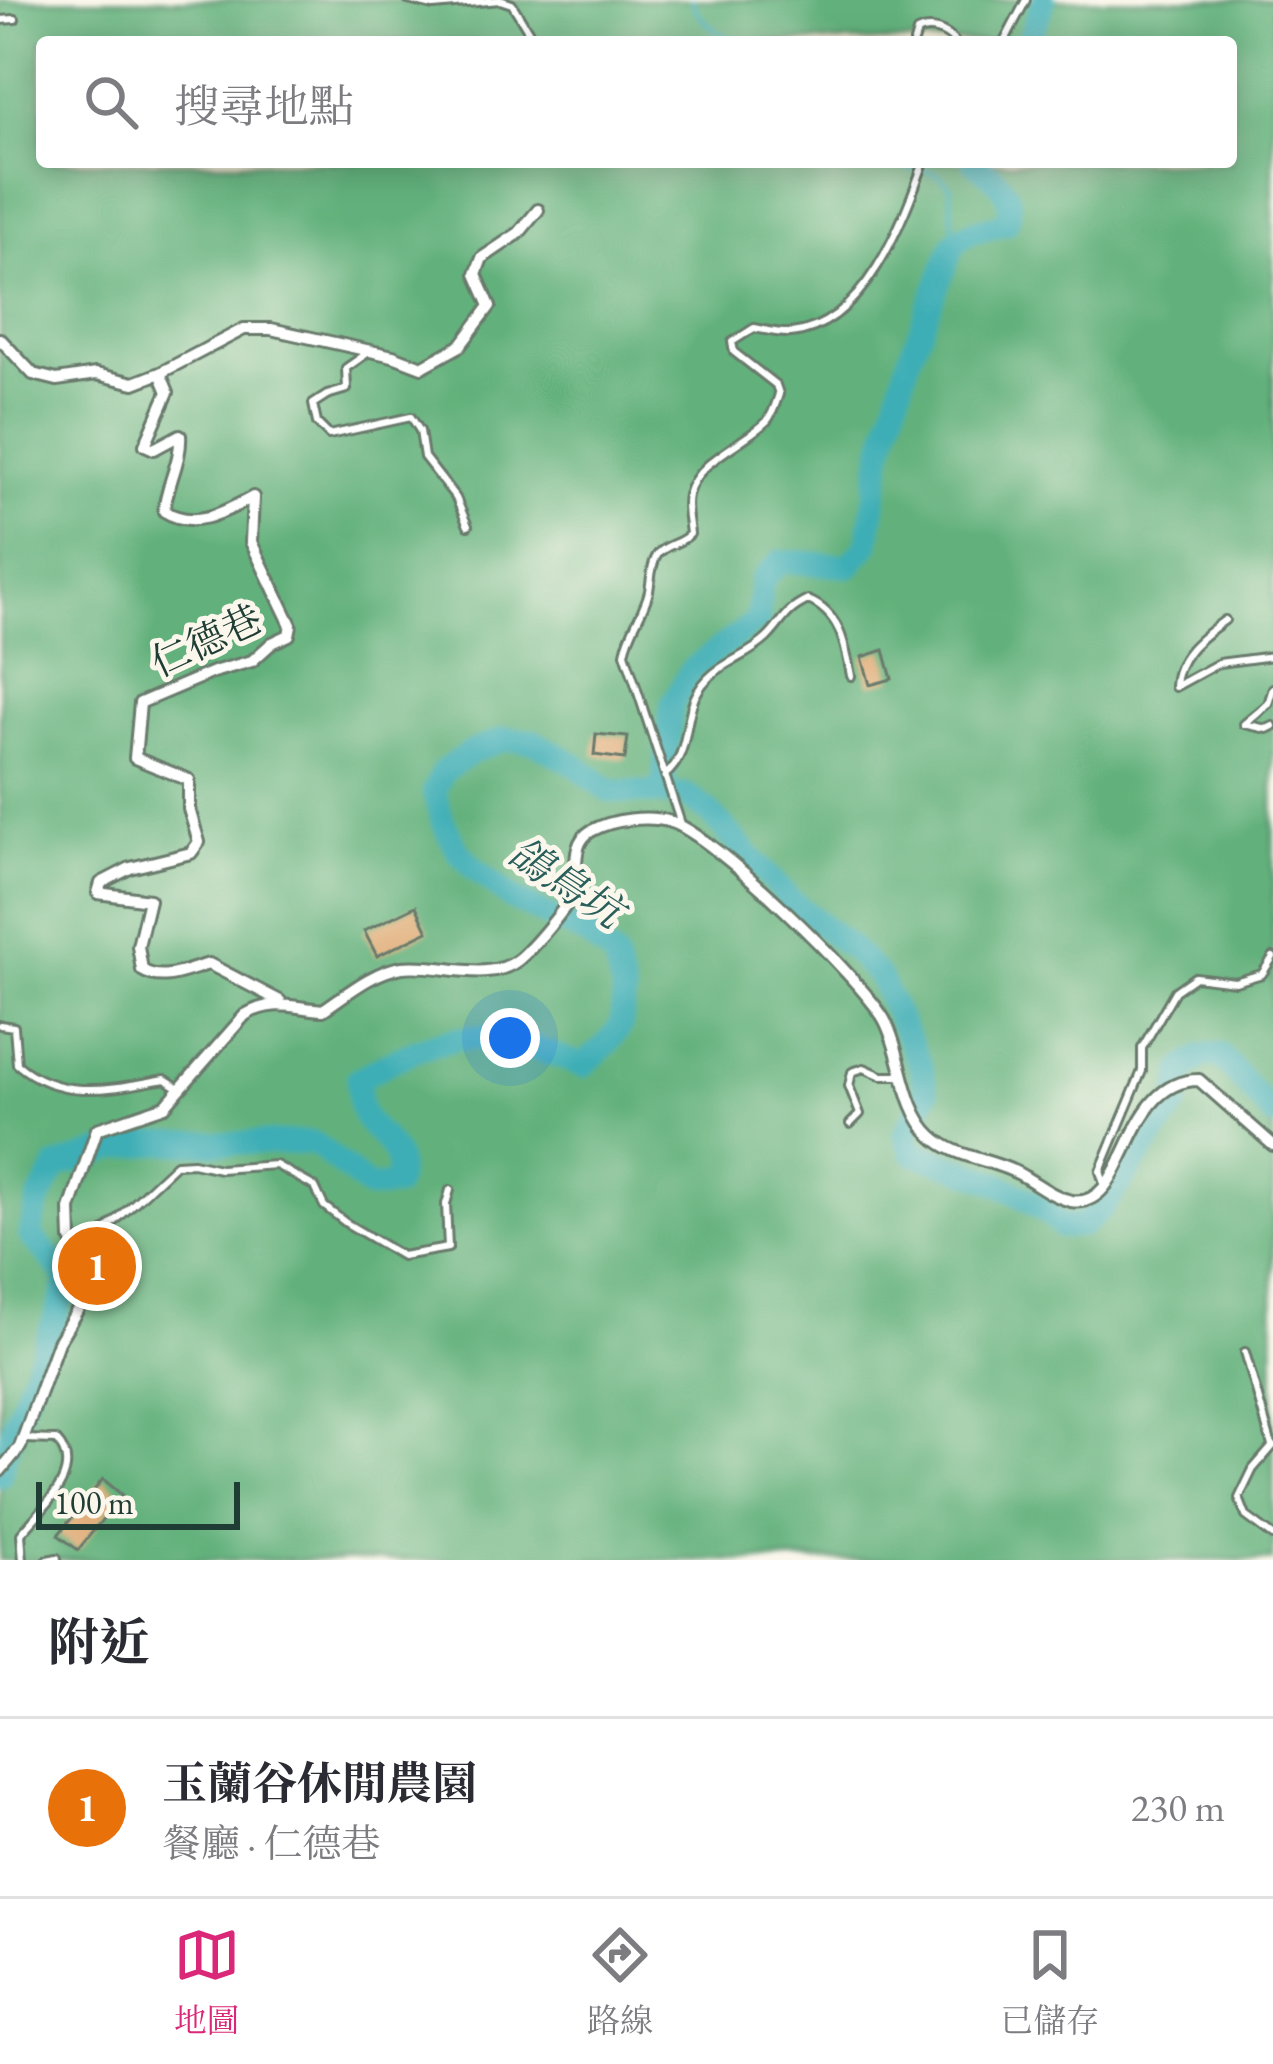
<!DOCTYPE html>
<html lang="zh-TW">
<head>
<meta charset="utf-8">
<style>
	:root { --surface:#fff; --page:#f2f2f3; --text:#2b2b33; --muted:#7c7c81; --line:#e1e1e2; --accent:#db2777 }
	body { margin:0; font-family:"EB Garamond","Noto Serif TC",serif; background:var(--page); color:var(--text) }
	.scale { position:absolute; left:36px; bottom:30px; width:204px; box-sizing:border-box; padding-left:12px; border:6px solid #1f3d34; border-top:0; font-size:33px; line-height:42px; white-space:nowrap; color:#1f3d34; -webkit-text-stroke:9px #fbf7ec; paint-order:stroke }
	.you { position:absolute; left:510px; top:1038px; width:42px; height:42px; margin:-30px; border:9px solid #fff; border-radius:50%; background:#1a73e8; box-shadow:0 0 0 18px #1a73e833 }
	.badge { display:grid; place-items:center; width:78px; height:78px; border-radius:50%; background:var(--accent); color:#fff; font-size:39px; font-weight:700 }
	.pin { position:absolute; translate:-50% -50%; border:6px solid #fff; box-shadow:0 3px 12px #0006 }
	.list { margin:0; padding:0; list-style:none }
	h2 { display:flex; justify-content:space-between; align-items:center; height:156px; margin:0; padding:0 48px; font-size:51px }
	h2 small { font-size:39px; font-weight:400; color:var(--muted) }
	.list li { display:grid; grid-template-columns:78px 1fr auto; gap:36px; align-items:center; box-sizing:border-box; height:180px; padding:0 48px; border-top:3px solid var(--line) }
	.list b { display:block; font-size:45px; white-space:nowrap }
	.list p { margin:0; font-size:39px; white-space:nowrap; color:var(--muted) }
	.list em { font-size:39px; font-style:normal; color:var(--muted) }
	.icon { flex:none; width:66px; height:66px; fill:none; stroke:currentColor; stroke-width:2; stroke-linecap:round; stroke-linejoin:round }
	.map { position:relative; flex:none; width:1273px; height:1560px; overflow:hidden }
	.search { position:absolute; background:var(--surface); box-shadow:0 6px 30px #0003; left:36px; right:36px; top:36px; height:132px; display:flex; align-items:center; gap:30px; box-sizing:border-box; padding:0 42px; border-radius:12px; color:var(--muted); font-size:45px }
	.sheet { height:336px; background:var(--surface) }
	nav { display:flex; justify-content:space-around; align-items:center; box-sizing:border-box; height:168px; border-top:3px solid var(--line); background:var(--surface); font-size:33px; color:var(--muted) }
	nav a { display:grid; justify-items:center; gap:6px }
	nav .on { color:var(--accent) }
	.map>svg:first-child { display:block }
</style>
</head>
<body>
<div class="map">
<svg width="1273" height="1560" viewBox="0 0 1273 1560">
	<rect width="100%" height="100%" fill="#fbf7ec"/>
	<filter id="ink" filterUnits="userSpaceOnUse"><feTurbulence type="fractalNoise" baseFrequency=".00833" numOctaves="2"/><feDisplacementMap in="SourceGraphic" scale="24" xChannelSelector="R" yChannelSelector="G"/><feConvolveMatrix kernelMatrix="1 2 1 2 8 2 1 2 1" color-interpolation-filters="sRGB"/></filter>
	<filter id="wash" filterUnits="userSpaceOnUse"><feTurbulence type="fractalNoise" baseFrequency=".004" numOctaves="4" result="noise"/><feDisplacementMap in="SourceGraphic" scale="48" xChannelSelector="R" yChannelSelector="G"/><feGaussianBlur stdDeviation="2.7" result="paint"/><feColorMatrix in="noise" values="0 0 0 0 0 0 0 0 0 0 0 0 0 0 0 0 0 1.4 0 .05"/><feComposite in="paint" operator="in"/></filter>
	<g filter="url(#wash)">
		<rect width="100%" height="100%" fill="#f2ecd5"/>
		<!-- forest -->
		<path fill="#62b17c" stroke="#407758" stroke-width="3" fill-rule="evenodd" d="M0 0H1273V1560H0ZM42 42H1231V162H42Z"/>
		<g fill="none" stroke-linecap="round" stroke-linejoin="round">
			<!-- stream -->
			<path stroke="#3daeb6" stroke-width="4.5" d="M692 0C699 23 719 34 740 42
				M877 162 938 174 950 186 954 243"/>
			<!-- river -->
			<path stroke="#3daeb6" stroke-width="24" d="M1028 42 1044 0
				M662 792 672 705 691 670 758 620 762 580 781 561 849 566 868 544 883 448 909 358 954 243 971 232 1006 223C1019 194 995 178 974 162
				M0 1475C14 1406 50 1346 68 1278L30 1235 39 1200 57 1167 115 1148 160 1143H314L369 1188 395 1186C408 1142 373 1142 361 1109 358 1101 359 1088 358 1079 452 1027 484 1026 583 1066L608 1043 621 1025 624 993 614 957 587 935 511 898 477 871 458 851 443 822 434 792 443 771 470 753 503 739 533 741 576 765 609 791 686 795 709 812 790 900 853 950 879 977 921 1066 927 1094 905 1134 913 1153C966 1170 1022 1186 1062 1227L1083 1225 1101 1209 1176 1105 1184 1069 1203 1056 1220 1055 1273 1115"/>
		</g>
		<g id="blocks">
			<!-- building -->
			<path fill="#e1af7b" d="M884 650 892 679 870 685 862 657Z
				M596 734 628 737 625 759 594 755Z
				M416 906 428 931 377 956 364 931Z
				M103 1479 122 1495 78 1550 58 1535Z"/>
		</g>
	</g>
	<g filter="url(#ink)">
		<use href="#blocks" fill-opacity="0" stroke="#697a6c" stroke-width="3"/>
		<g fill="none" stroke-linecap="round" stroke-linejoin="round">
			<!-- lane casing -->
			<g stroke="#697a6c" stroke-width="12">
				<path id="lane" d="M408 0 433 6 500 0 512 4 535 42
					M0 20 15 19
					M914 42 917 32C930 25 946 31 955 42
					M1004 42 1026 0
					M369 352 346 368 347 389 327 395 313 404 317 423 329 435 411 417 420 431 424 457 456 498 468 526
					M1225 620C1201 638 1176 655 1175 687L1219 663 1273 656
					M1273 688 1268 704 1244 724 1267 729 1273 726
					M665 775C689 757 684 722 695 697 711 663 743 661 767 638 784 621 783 612 808 600 840 613 845 644 851 676
					M681 824 625 653C629 630 644 613 649 591 651 580 651 563 658 554 666 544 681 544 690 534 689 522 685 507 688 495 697 460 744 444 767 421 773 414 776 403 779 394L776 385 734 352 732 342 754 328C766 330 780 334 791 333 864 326 903 221 924 162
					M0 1025 14 1027 17 1064C61 1102 114 1088 165 1079L181 1089
					M850 1124 860 1114 849 1086 852 1072 864 1068 882 1076H900
					M1104 1184 1100 1171 1142 1071V1048L1175 991 1195 977 1235 982 1262 974 1273 957
					M78 1256 176 1164 193 1163 220 1169 276 1165 315 1187 324 1206 346 1223 402 1256 448 1248 446 1204 450 1190
					M1245 1352 1272 1446
					M1273 1446 1253 1469 1239 1498 1246 1516 1273 1536
					M23 1560 21 1534C40 1510 87 1472 56 1440L25 1439
					M47 1560 57 1558"/>
			</g>
			<!-- street casing -->
			<g stroke="#697a6c" stroke-width="16">
				<path id="street" d="M0 339 33 374 57 380 96 374 134 383 160 373 244 329H271L393 356 422 367 460 346 490 306 476 274 482 258 519 233 538 210
					M160 373 168 392 145 445 154 449 180 435C182 460 166 486 164 511 195 530 224 512 253 497L251 542 291 625 289 635 272 643 252 661 213 672 140 703 135 758 189 780V809L199 842 191 853 130 868 101 883 98 893 149 900 138 946 142 970C162 983 187 970 209 964L280 1001
					M0 1471 20 1447 58 1342 78 1309 84 1271 71 1239 70 1209 97 1129 165 1106 245 1015C273 998 293 1008 323 1010 347 994 372 972 402 967 437 962 488 984 518 960 531 950 563 912 571 897 582 876 567 845 591 831 612 819 649 815 671 822 713 834 861 979 884 1019 903 1053 902 1108 932 1136 956 1159 995 1159 1023 1176 1039 1185 1053 1197 1071 1201 1130 1211 1121 1080 1199 1080L1273 1145"/>
			</g>
			<!-- lane -->
			<use href="#lane" stroke="#fff" stroke-width="6"/>
			<!-- street -->
			<use href="#street" stroke="#fff" stroke-width="10"/>
		</g>
	</g>
	<g text-anchor="middle" stroke-width="10" stroke-linejoin="round" paint-order="stroke">
		<!-- street labels -->
		<g font-size="39" fill="#1f3d34" stroke="#fbf7ec">
			<text transform="translate(206 640) rotate(-25)" y="14">仁德巷</text>
		</g>
		<!-- water labels -->
		<g font-size="42" font-style="italic" fill="#285f5b" stroke="#fbf7ec">
			<text transform="translate(566 882) rotate(33)" y="15">鴿鳥坑</text>
		</g>
	</g>
</svg>
<div class="scale">100 m</div>
<div class="you"></div>
<div class="pin badge" style="left:97px;top:1266px;background:#e8710a">1</div>
<div class="search"><svg class="icon" aria-label="search" viewBox="0 0 24 24"><circle cx="10" cy="10" r="6"/><path d="M15 15l6 6"/></svg>搜尋地點</div>
</div>
<section class="sheet">
<h2>附近<small></small></h2>
<ul class="list">
<li><span class="badge" style="background:#e8710a">1</span><div><b>玉蘭谷休閒農園</b><p>餐廳 · 仁德巷</p></div><em>230 m</em></li>
</ul>
</section>
<nav>
<a class="on"><svg class="icon" aria-label="map" viewBox="0 0 24 24"><path d="M3 6l6-2 6 2 6-2v14l-6 2-6-2-6 2zM9 4v14M15 6v14"/></svg>地圖</a>
<a><svg class="icon" aria-label="directions" viewBox="0 0 24 24"><path d="M12 3l9 9-9 9-9-9zM9 14v-3h6M13 9l2 2-2 2"/></svg>路線</a>
<a><svg class="icon" aria-label="saved" viewBox="0 0 24 24"><path d="M7 4h10v16l-5-4-5 4z"/></svg>已儲存</a>
</nav>
</body>
</html>
